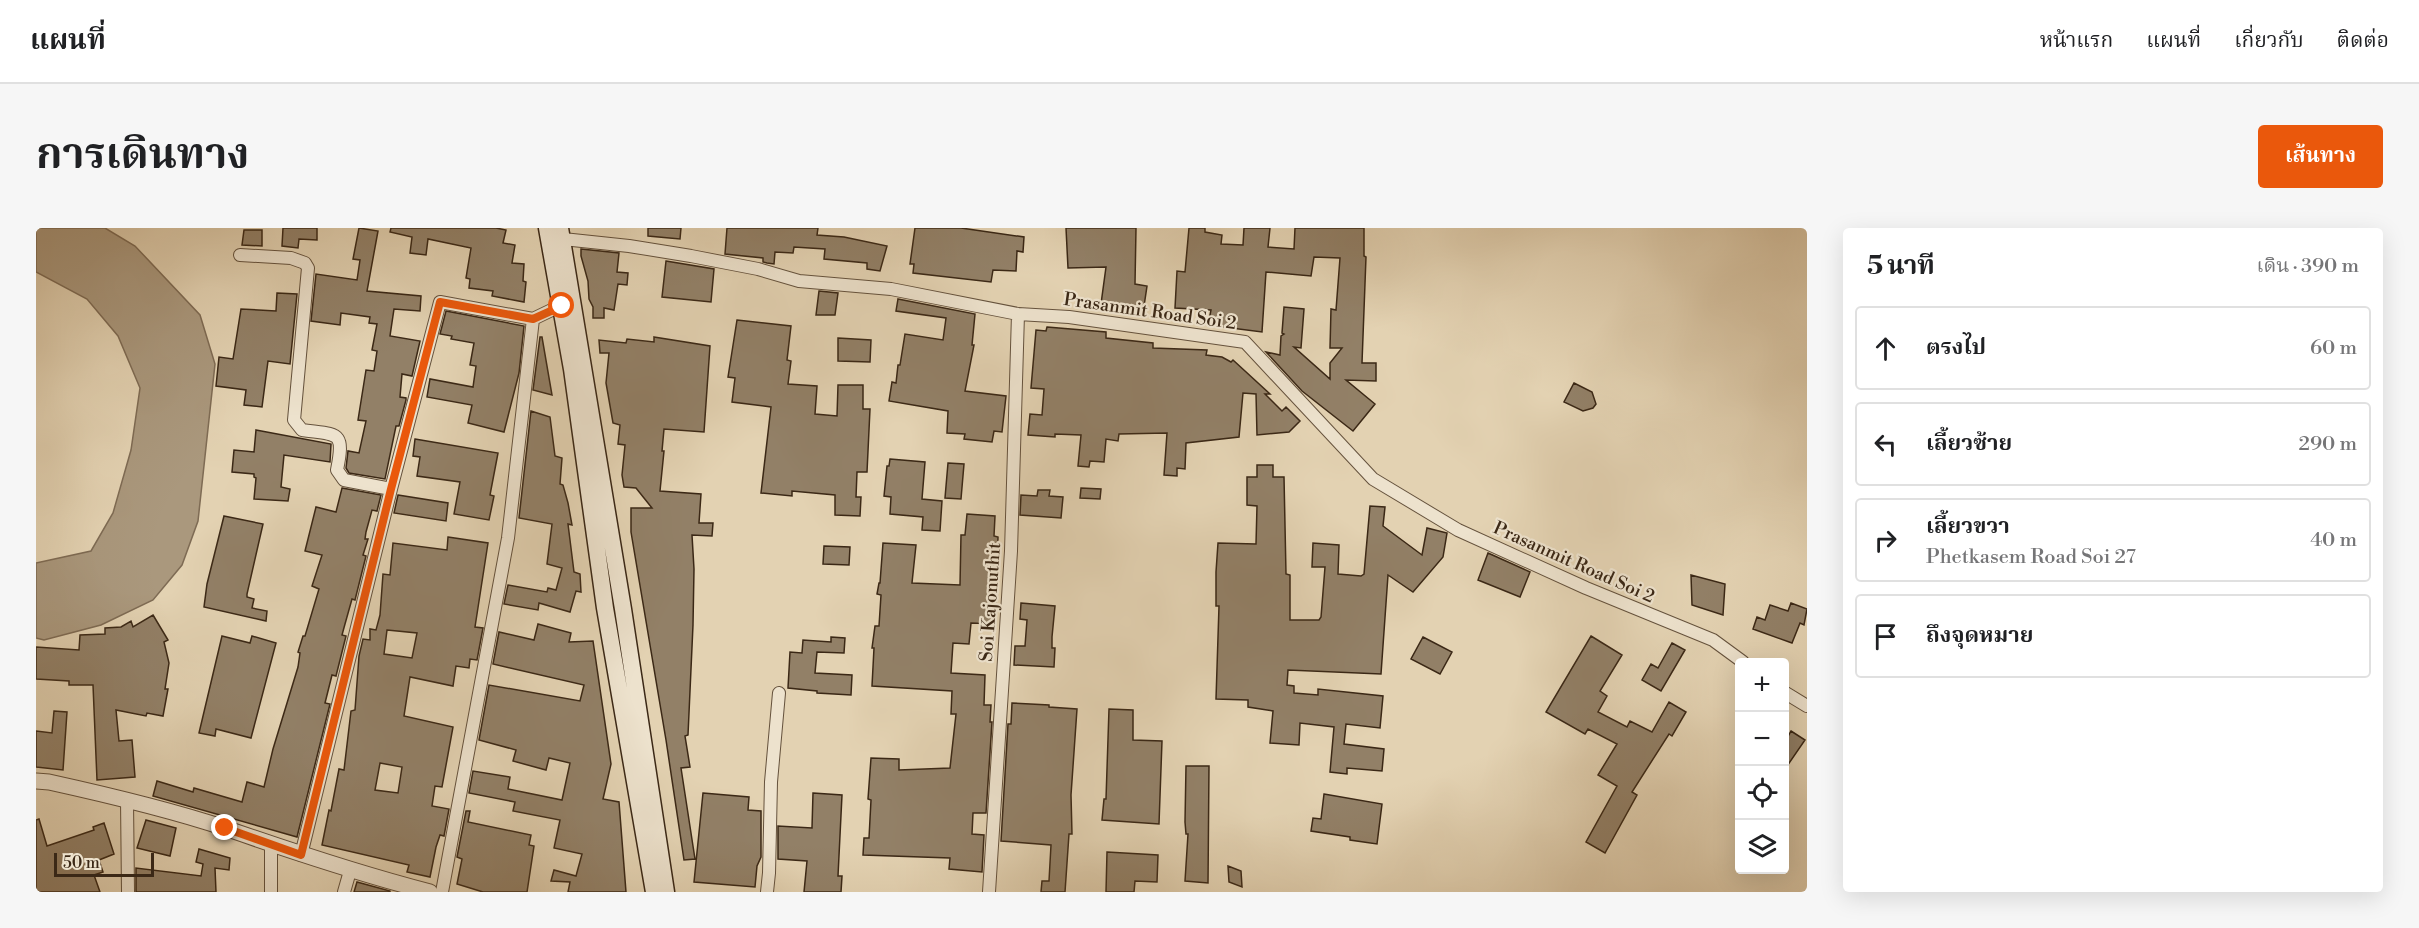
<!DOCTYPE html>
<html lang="th">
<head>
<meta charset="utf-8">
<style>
	:root { --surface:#fff; --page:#f6f6f6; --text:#202124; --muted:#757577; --line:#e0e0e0; --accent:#ea580c }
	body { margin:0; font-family:"Libre Bodoni","Noto Serif Thai",serif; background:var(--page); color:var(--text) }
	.controls { position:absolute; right:18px; bottom:18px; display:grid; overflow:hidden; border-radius:6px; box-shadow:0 6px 24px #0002 }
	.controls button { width:54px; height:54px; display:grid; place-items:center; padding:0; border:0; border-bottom:2px solid var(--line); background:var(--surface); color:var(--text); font:30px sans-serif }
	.scale { position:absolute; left:18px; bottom:15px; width:100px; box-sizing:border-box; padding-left:6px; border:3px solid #3b2816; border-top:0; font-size:16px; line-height:21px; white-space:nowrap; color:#3b2816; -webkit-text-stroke:4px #ede2cd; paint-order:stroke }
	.stop { position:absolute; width:18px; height:18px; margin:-14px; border:4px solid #ea580c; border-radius:50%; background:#fff }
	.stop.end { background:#ea580c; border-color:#fff; box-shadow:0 2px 6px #0008 }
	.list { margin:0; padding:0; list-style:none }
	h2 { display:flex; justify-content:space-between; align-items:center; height:78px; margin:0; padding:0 24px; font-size:26px }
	h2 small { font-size:20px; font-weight:400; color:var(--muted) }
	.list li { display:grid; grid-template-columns:39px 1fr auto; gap:18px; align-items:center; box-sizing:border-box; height:84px; margin:0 12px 12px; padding:0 12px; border:2px solid var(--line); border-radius:6px }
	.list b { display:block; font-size:22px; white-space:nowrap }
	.list p { margin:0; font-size:20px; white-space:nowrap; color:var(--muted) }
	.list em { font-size:20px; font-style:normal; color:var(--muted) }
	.icon { flex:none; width:33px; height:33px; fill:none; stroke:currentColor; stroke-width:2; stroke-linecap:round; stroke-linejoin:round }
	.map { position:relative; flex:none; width:1771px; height:664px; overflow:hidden; border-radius:6px }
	header { display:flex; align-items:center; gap:36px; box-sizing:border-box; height:84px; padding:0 30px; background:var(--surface); border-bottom:2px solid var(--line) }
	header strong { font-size:28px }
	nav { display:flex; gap:33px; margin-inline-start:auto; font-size:21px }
	.intro { display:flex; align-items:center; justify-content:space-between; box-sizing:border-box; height:144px; padding:0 36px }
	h1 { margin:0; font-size:42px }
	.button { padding:15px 27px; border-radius:6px; background:var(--accent); color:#fff; font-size:21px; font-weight:700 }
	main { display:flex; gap:36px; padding:0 36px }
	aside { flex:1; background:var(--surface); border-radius:6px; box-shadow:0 6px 24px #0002 }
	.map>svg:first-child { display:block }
</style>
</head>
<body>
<header>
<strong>แผนที่</strong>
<nav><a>หน้าแรก</a><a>แผนที่</a><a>เกี่ยวกับ</a><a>ติดต่อ</a></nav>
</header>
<div class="intro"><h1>การเดินทาง</h1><a class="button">เส้นทาง</a></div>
<main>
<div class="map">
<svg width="1771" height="664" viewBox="0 0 1771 664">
	<rect width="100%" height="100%" fill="#e3d2b2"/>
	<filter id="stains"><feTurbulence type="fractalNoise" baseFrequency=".00333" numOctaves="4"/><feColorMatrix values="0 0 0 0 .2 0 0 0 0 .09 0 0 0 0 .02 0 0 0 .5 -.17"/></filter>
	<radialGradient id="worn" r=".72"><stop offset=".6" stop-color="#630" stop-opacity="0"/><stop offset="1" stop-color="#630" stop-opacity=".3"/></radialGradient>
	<!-- water -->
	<path fill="#aa987d" stroke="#7e6b54" stroke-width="1.5" d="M0 0H69L99 18 164 87 179 136 162 293 146 337 117 372 65 397 8 412 0 410V335L55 323 77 285 95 222 104 160 82 108 51 71 0 44Z"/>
	<!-- building -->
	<path fill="#928067" stroke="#3b2816" stroke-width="1.5" fill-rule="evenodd" d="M247 0H281V12L263 11 262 20 246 18Z
		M323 0 342 3 331 63 385 68 384 83 358 81 354 108 384 113 376 148 366 146 364 169 370 170V172L363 198H360L349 251 313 245 310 240 312 223 323 225 330 193 322 192 330 142 338 143 341 123 336 122 341 96 333 95 334 89 305 85 304 97 275 93 280 46 321 52 324 32 317 31Z
		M355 0H460L470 2 467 15 479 17 476 35 488 36 487 53 490 54 488 74 456 68 457 63 433 60 434 51 430 50 435 20 392 11 390 27 374 25 376 9 354 4Z
		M612 0H645L644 11 612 8Z
		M691 0H782L781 7 808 9 851 18 844 43 831 41V35L788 31 789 21 758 19 757 25 739 24 738 36 731 35 727 34V30L689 26Z
		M879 0H925L988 9 987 24 981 23 980 43 957 42 955 54 877 45 878 36H874Z
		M1030 0H1100L1099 56 1111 58 1107 85 1073 81V78L1065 76 1070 39 1032 40Z
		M1153 0H1169V4L1186 7 1185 16 1207 17 1208 0H1234L1232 19 1258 21 1259 0H1328V28L1330 29 1326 135H1340V153L1310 152 1339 176 1317 203 1266 163 1230 124 1244 127 1245 108 1248 106 1246 105 1248 79 1268 81 1265 120 1258 119 1294 151V135L1306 120H1294L1295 81 1300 82 1304 30 1278 29 1275 48 1230 44 1226 104 1172 97 1175 82 1139 80 1141 43 1149 44Z
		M208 2H226V18L206 17Z
		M545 21 583 25 581 44 592 45 591 57 582 56 578 82 568 80V90H557V79L553 71 552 53 545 28Z
		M630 33 678 41 675 74 626 69Z
		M783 63 802 65 799 87H780Z
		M241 65 261 66 254 136 232 133 226 179 208 177 210 162 180 158 183 129 197 131 205 81 240 83Z
		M862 71 939 86 936 117H938L929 163 970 168 966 204 958 203 956 214 928 211 929 206 911 205 912 183 853 173 856 154 860 155 862 137H864L869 106 907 112 910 90 860 83Z
		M410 83 488 98 483 145 468 204 432 195 436 177 391 169 394 151 437 159 440 138 434 137 438 115 415 111 416 108 404 106Z
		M701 92 755 98 751 132 755 133 752 156 781 158 779 186 801 188 802 157H827V181H834L831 244H821L820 269H825L824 288 799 287V267L756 263V268L725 265 735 179 696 174 699 150 692 149Z
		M1011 99 1070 104V110L1117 115V120L1171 122 1170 127 1186 129 1195 134 1197 132 1234 166H1229L1246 183 1250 179 1264 193 1253 204 1221 207 1220 166 1207 165 1203 209 1150 215 1149 241 1141 240V248L1128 247 1131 205 1083 206 1082 213 1070 211 1068 234 1054 233 1053 239 1042 238 1045 207 1019 206V209L992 207 994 186 1006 187 1008 161 995 160 1000 102 1010 103Z
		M504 109H506L516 167 497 162Z
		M618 109 674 118 668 204 628 201 626 223H628L624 263 665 266 663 295H677L676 308 656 307 658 341 657 397 652 507 649 508 654 539 645 540 659 631 648 632 630 512 595 304V280H616L600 260 588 259 586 247 589 217 582 216 584 197 577 195 570 155 573 125H564L563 112 590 115 591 111 618 114Z
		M802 110 835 112 834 134 802 133Z
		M1538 155 1556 164 1560 176 1557 180 1547 183 1528 174Z
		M495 183 514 189 519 228 526 230 524 256 527 257 532 275 536 297 532 296 538 344 544 346 545 364 540 363 534 384 503 375 502 382 468 376 472 357 511 364 512 360 520 362 526 340 511 336 516 296 483 290Z
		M220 202 295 216 294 234 248 227 245 259 254 261 252 273 218 271 220 250 218 249V246L196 244 198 222 218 224Z
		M379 211 462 225 454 267 458 268 453 292 418 286 424 254 381 248 384 229 377 228Z
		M854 231 889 234 886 271 906 273 904 303 886 302 887 289 854 286 855 269 848 268 851 238H853Z
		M912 235 928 236 925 271 909 270Z
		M1221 237H1237V249H1248L1250 346 1254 347V392H1283L1285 389 1289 339H1276L1277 315 1303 317 1302 346 1325 348 1328 346 1334 278 1349 279 1347 298 1386 327 1391 300 1411 305 1407 329 1377 364 1352 347 1345 446 1252 442 1251 457 1258 458V465L1282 467V461L1347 468 1344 500 1310 496 1308 516 1348 521 1346 543 1311 540V546L1294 544 1298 499 1264 495 1263 517 1234 515 1237 483 1212 479V472L1180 471 1183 378H1180V344L1182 315 1220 316 1221 278 1211 277V249H1221Z
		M306 260 345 267 341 283 336 282 330 304 329 311H332L327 327 330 328 319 372 316 371 309 396 306 407 310 408 300 448 296 447 289 475 294 476 261 609 117 568 121 553 157 564 158 560 206 574 211 554 228 559 237 521 262 439 264 425 262 424 267 408H269L283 361 276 358 286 327 269 323 280 279 300 284Z
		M1045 260 1065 261 1064 271 1044 270Z
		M1002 262H1014L1013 268 1027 269 1025 290 984 287 985 267 1001 268Z
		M362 267 412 275 410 293 358 285Z
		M931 286 959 288 958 308 962 309 959 396 935 395 933 416 917 415 915 445 949 447 948 477H955L954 494H956L950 585H937L936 606 948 607 946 644 913 641 914 630 827 627 828 610H833L835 572 832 571 835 530 863 531V542L914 540 920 486H915L916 463 836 458 838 420H836L839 398H843L845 367 841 366 843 355H844L847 315 880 317 876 355 924 357 925 307H929Z
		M188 288 227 296 211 366V369L218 371 216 380 231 383 230 393 168 379 171 356Z
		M412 309 452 315 439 399 447 400 441 432 434 431 433 440 420 438 417 458 374 449 368 488 417 499 406 559 399 558 396 578 413 581 408 608 404 607 400 619 394 649 371 644 373 637 286 617 293 582 295 583 303 541 308 542 315 483 319 482 323 428 327 411 334 412V401L340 402 344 387 347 346 354 347 357 315 411 322ZM351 402 381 405 376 430 348 426ZM344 535 366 539 362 565 339 562Z
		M788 318 814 319 813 337 787 336Z
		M1452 325 1494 344 1484 369 1442 352Z
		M1655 347 1689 356 1687 387 1656 377Z
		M985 375 1019 378 1016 409V420H1019L1018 439 978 437 979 418H989L991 392 984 391Z
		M1755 375 1771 381 1768 397 1764 395 1756 415 1717 401 1721 389 1729 392 1734 377 1752 383Z
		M117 387 132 412 128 414 133 435 129 461H132L127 488 111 485 110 488 80 482 83 513 96 512 99 549 61 552 57 457H33V453L0 451V419L43 422 44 407 69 406V400L85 399 95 393 97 399Z
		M502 396 535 405 533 414 557 413 575 536 567 571 583 574 590 664H532L534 654 515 653 518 642 540 648 546 626 518 620 524 592 477 583 479 574 433 565 437 543 474 549 472 561 526 572 534 535 513 530 510 542 477 533 480 522 443 512 453 457 544 473 548 457 457 436 463 404 498 412Z
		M186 408 214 415 216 408 240 415 215 510 180 501 179 508 163 505Z
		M1555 408 1586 427 1564 463 1571 468 1562 484 1591 499 1594 493 1616 504 1633 474 1650 484 1636 508 1633 506 1596 564 1601 567 1569 625 1550 614 1581 558 1562 547 1581 516 1552 501 1549 506 1510 484Z
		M795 409 809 410 808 425 781 424 779 445 816 447 815 467 781 465V463L752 460 754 424 766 425 767 412 795 414Z
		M1387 409 1416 424 1404 446 1375 431Z
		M1636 415 1649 422 1625 463 1606 452 1615 436 1622 440Z
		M976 475 1013 477V479L1041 481 1035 567 1036 606H1033L1029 664H1005L1006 653H1013L1015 617 965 613 972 496H975Z
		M1073 481 1097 482V512L1126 513 1123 596 1066 592 1068 571H1070Z
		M18 483 31 484 27 542 0 539V503L16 505Z
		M1755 503 1769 512 1749 541V514Z
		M1150 538H1173L1172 655 1149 653 1152 606H1150L1149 594Z
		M667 565 713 569 712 582 725 583V629L721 638 719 659 658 654Z
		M777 565 806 567 802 648H806L805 664H768L771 633 742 631V598L776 600Z
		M1288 566 1346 576 1341 616 1314 612V609L1275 603 1277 590 1285 591Z
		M430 583H434L432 594 495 607 493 617 498 618 491 664H447L421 656 426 631 421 629Z
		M3 591 11 618 58 602 57 599 68 595 78 626 63 632 67 644 58 647 64 664H0V592Z
		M110 592 140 600 134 628 101 620Z
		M163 621 194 630 193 642 179 640 180 664H100V640L165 648 167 636 160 634Z
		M1071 624 1122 627 1121 654 1099 653 1098 664H1070Z
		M1192 638 1205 643 1206 659 1193 654Z
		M321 654 354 663V664H318Z"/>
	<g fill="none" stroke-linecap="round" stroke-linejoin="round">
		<!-- minor casing -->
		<g stroke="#65523d" stroke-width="14">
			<path id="minor" d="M527 11 593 18 655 28 722 41 763 53 855 61 982 86 1033 89 1209 114 1337 251 1422 302 1550 360 1677 412 1707 434
				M204 27 255 30 269 35 272 40 258 192 266 202C302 207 309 202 301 242L308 252 355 261
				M1748 464 1771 478
				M91 572 92 664
				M235 617V664
				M265 627 355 261 404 74 497 91
				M308 664 314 643
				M406 664 472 310 497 91 526 77
				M731 664 733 645 735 554 743 465
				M953 664 975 323 982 86"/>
		</g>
		<!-- tertiary casing -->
		<g stroke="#65523d" stroke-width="17">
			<path id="tertiary" d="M0 553 13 554C72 567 132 581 189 600 258 624 324 646 394 664"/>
		</g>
		<!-- secondary casing -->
		<g stroke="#3b2816" stroke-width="19">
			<path id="secondary" d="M511 0 536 141 569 380 618 664
				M524 0 587 381 630 664"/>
		</g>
		<!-- minor -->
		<use href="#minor" stroke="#ede2cd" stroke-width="12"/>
		<!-- tertiary -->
		<use href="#tertiary" stroke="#ede2cd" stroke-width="15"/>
		<!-- secondary -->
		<use href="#secondary" stroke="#ede2cd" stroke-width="16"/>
	</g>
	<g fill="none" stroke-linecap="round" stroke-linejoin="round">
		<!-- route -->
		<path stroke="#ea580c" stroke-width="8" d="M189 600 265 627 355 261 404 74 497 91 526 78"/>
	</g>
	<g text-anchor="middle" stroke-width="4.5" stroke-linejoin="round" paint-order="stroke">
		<!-- street labels -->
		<g font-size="18" fill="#3b2816" stroke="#ede2cd">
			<text transform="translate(1114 83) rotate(8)" y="6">Prasanmit Road Soi 2</text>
			<text transform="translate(1538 334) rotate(24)" y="6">Prasanmit Road Soi 2</text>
			<text transform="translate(954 374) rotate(-86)" y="6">Soi Kajonuthit</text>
		</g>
	</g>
	<rect width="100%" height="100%" filter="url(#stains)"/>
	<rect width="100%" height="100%" fill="url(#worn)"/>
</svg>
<div class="controls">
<button>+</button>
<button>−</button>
<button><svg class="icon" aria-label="locate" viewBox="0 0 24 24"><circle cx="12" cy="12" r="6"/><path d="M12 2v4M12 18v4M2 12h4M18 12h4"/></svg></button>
<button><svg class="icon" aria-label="layers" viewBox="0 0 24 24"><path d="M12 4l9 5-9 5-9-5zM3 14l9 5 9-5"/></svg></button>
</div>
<div class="scale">50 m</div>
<div class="stop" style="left:526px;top:78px"></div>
<div class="stop end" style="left:189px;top:600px"></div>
</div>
<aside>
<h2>5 นาที<small>เดิน · 390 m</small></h2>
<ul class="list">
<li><svg class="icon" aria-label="ahead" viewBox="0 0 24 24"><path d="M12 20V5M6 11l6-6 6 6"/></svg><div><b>ตรงไป</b></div><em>60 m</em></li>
<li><svg class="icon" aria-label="left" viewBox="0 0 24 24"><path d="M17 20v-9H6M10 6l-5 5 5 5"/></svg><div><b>เลี้ยวซ้าย</b></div><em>290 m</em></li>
<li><svg class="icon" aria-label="right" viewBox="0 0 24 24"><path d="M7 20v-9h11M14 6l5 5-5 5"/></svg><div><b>เลี้ยวขวา</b><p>Phetkasem Road Soi 27</p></div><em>40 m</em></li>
<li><svg class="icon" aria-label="arrive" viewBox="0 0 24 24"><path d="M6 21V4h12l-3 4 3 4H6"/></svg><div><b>ถึงจุดหมาย</b></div></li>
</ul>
</aside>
</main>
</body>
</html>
